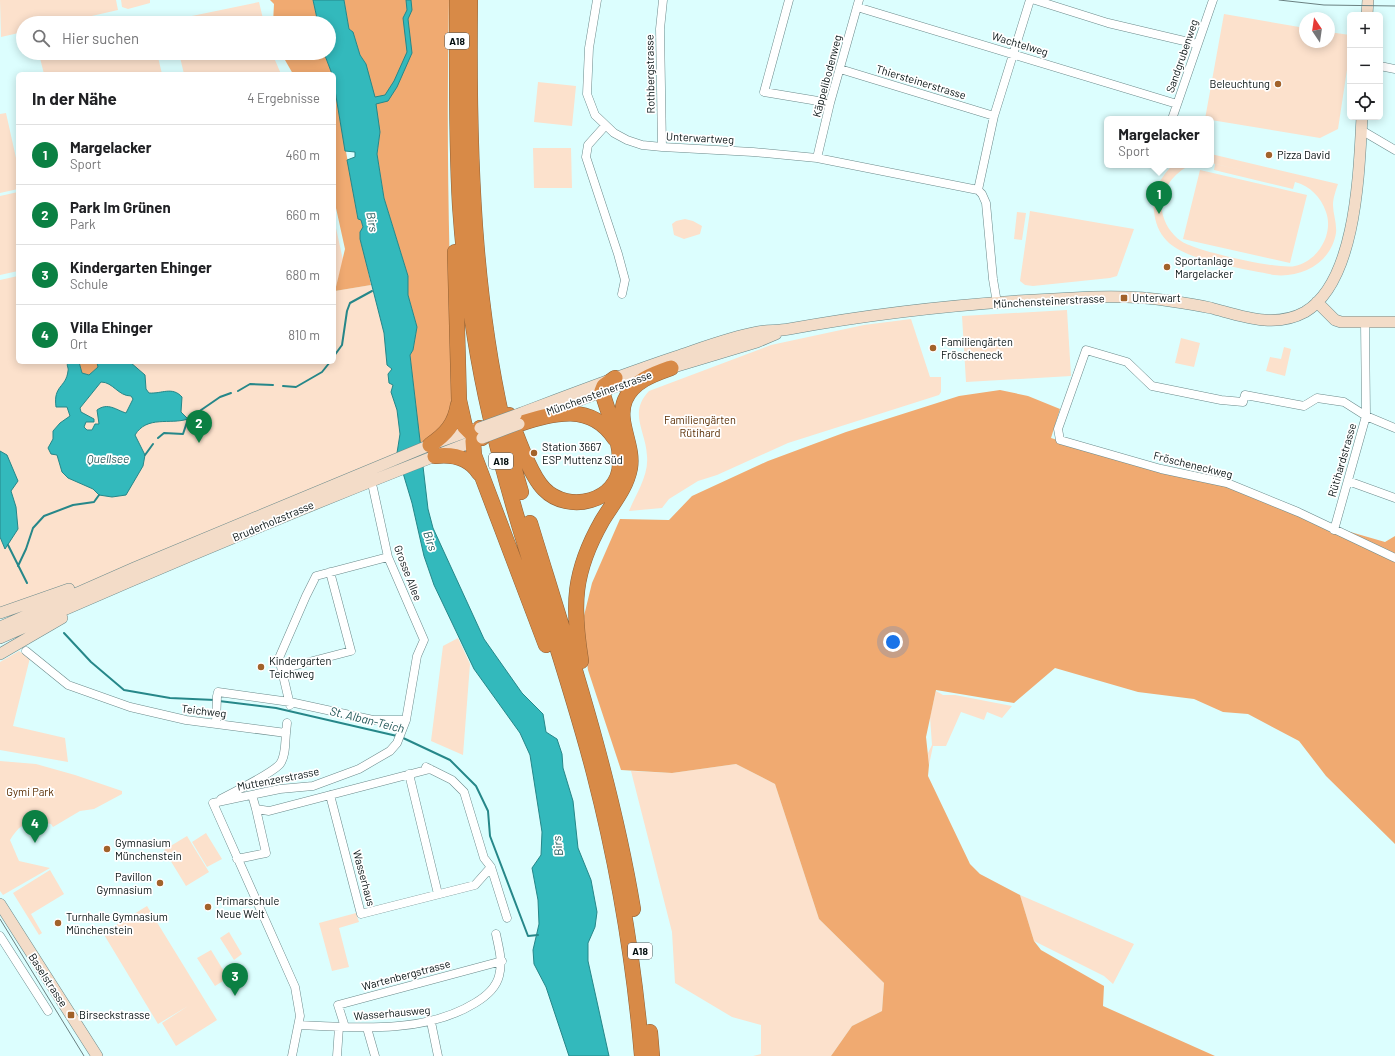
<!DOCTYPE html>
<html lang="de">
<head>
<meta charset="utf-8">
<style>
	:root { --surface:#fff; --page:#f6f6f6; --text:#202124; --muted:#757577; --line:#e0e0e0; --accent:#0b8043 }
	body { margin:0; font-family:Barlow,sans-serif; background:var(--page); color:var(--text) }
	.controls { position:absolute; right:12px; top:12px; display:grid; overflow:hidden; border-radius:6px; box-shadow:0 2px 10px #0003 }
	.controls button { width:36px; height:36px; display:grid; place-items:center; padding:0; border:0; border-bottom:1px solid var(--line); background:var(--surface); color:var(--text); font:20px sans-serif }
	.compass { position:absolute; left:1299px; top:12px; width:36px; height:36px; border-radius:50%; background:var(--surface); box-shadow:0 2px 10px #0003; rotate:347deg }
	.you { position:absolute; left:893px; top:642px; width:14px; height:14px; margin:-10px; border:3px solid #fff; border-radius:50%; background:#1a73e8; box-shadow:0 0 0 6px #1a73e833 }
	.badge { display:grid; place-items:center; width:26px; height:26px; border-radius:50%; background:var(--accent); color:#fff; font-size:13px; font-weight:700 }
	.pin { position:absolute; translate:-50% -33px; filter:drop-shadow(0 1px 2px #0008) }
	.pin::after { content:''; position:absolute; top:21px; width:14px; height:12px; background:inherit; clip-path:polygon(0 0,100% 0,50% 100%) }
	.popup { position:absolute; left:1104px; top:116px; width:110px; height:52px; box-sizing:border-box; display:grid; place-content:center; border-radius:6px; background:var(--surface); filter:drop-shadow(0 1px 3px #0005); font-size:13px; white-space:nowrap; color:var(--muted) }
	.popup b { font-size:15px; color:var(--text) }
	.popup::after { content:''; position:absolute; left:50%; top:100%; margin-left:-8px; border:8px solid transparent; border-top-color:var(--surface) }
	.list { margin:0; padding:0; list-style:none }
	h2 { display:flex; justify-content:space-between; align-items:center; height:52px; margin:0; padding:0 16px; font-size:17px }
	h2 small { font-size:13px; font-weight:400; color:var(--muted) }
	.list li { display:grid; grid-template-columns:26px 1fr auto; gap:12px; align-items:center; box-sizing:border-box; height:60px; padding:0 16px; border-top:1px solid var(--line) }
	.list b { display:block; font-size:15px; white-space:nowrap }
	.list p { margin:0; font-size:13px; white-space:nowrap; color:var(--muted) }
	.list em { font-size:13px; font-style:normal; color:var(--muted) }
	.icon { flex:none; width:22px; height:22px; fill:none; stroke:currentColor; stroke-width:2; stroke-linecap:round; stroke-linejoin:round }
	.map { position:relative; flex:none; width:1395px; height:1056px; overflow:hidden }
	.search { position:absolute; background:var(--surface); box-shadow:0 2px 10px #0003; left:16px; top:16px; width:320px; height:44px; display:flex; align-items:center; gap:10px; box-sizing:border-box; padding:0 14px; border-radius:22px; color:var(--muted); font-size:15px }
	.panel { position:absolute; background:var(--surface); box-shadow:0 2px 10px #0003; left:16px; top:72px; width:320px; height:292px; border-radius:6px }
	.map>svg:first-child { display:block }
</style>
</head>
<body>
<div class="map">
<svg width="1395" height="1056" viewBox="0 0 1395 1056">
	<rect width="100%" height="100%" fill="#dcfefe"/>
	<!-- green -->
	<path fill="#fce1cc" d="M0 0H116L118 10 61 23H23V32L1 37Z
		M121 0H150V3L128 9 122 7Z
		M259 2 264 23H188L187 17Z
		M1224 14 1305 28V42H1329V32L1350 35V50L1338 129 1320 138 1205 119Z
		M157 53 162 74H44L39 54Z
		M179 53H272L281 74H184Z
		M538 82 576 86 572 126 534 122Z
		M6 113 18 167V189L0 193V114Z
		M533 148H571L572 188H534Z
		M1211 154 1338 184C1336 190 1333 198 1333 205 1333 214 1337 223 1336 233 1331 263 1302 278 1274 275 1246 269 1186 261 1167 241 1159 233 1155 222 1154 211 1151 193 1161 176 1173 165H1190C1173 174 1160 190 1162 211 1164 223 1171 234 1181 241 1195 251 1279 270 1295 266 1318 261 1334 234 1326 212 1321 197 1310 186 1295 182L1293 189 1214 170 1215 164 1285 180 1211 163Z
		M1200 170 1307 195 1290 263 1183 239Z
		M18 192V271L0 275V196Z
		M1030 211 1134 229 1117 276 1110 278 1033 286 1025 285 1020 281Z
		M1017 212 1026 213 1022 240 1014 239Z
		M334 219 343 260 335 291 371 285C379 311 388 338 387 365L392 369 393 384 391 392 397 410 400 434 397 453 134 568 0 612V280L18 276V362H334Z
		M685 219 693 221 702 226 700 234 684 239 674 235 672 224 676 221Z
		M1067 310 1071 376 966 382 962 316Z
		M911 319 930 377H941V392L939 395 788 443 717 475 698 481 669 499 662 508 629 511C636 494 649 475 647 456 646 431 628 413 649 391L771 345 864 325Z
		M1181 338 1200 343 1194 367 1175 363Z
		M1284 347 1291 349 1285 376 1266 371 1270 357 1281 359Z
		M458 638 470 664 463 755 431 741 443 646Z
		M19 651 30 658 13 726 65 738 68 762 0 750V662Z
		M936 691 943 695H955L1012 706 1002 718 987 712 984 720 961 712 946 746H933L929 765 928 753 932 745 930 717Z
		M0 761 36 764 75 775 122 791V794L94 809 80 811 53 827 51 824C30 820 22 821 10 840L19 861 50 868 3 895 0 891Z
		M736 764 775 784 819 919 884 983 882 1011 852 1026 831 1056H753L761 1054V1025L732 1017 675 983 672 932 631 771 672 773Z
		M206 833 222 859 207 867 192 842Z
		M187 836 209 872 186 886 164 850Z
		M50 870 64 894 31 914 42 933 39 935 13 893Z
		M1020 895 1134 944 1113 984 1104 976 1034 941Z
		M147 906 217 1020 176 1046 162 1023 188 1006 158 1024 103 933Z
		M356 913 359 922 339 928 349 967 332 971 319 923Z
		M229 932 242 954 234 960 220 938Z
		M211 950 228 978 215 986 197 958Z"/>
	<!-- forest -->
	<path fill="#f0aa71" d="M270 0H313L318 23H273L274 4Z
		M344 0H449C446 133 449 267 454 400L452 416 434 436 420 443 410 355 413 350 417 327 408 295V276L384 198 377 154 380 132 366 64 360 55 353 32 349 29Z
		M281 53H324L332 74H293Z
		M334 84 358 219 361 220 363 227 360 239 364 252 371 285 335 291 345 249 334 199Z
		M79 362 97 363 98 367 89 375 82 373Z
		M1000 390 1028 396 1060 409 1051 438 1163 472 1227 487 1309 520 1385 542 1395 536V844L1326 776 1299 741 1248 714 1223 712 1194 699 1138 692 1055 668 1014 703 936 690 926 737 929 765 928 776 970 864 980 874 1020 895 1034 941 1041 950 1104 986 1103 1006 1215 1056H831L852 1026 882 1011 884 983 819 919 775 784 736 764 672 773 621 770 588 670 582 624 592 583 620 519 669 520 692 496 768 461 846 432 959 396Z"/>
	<!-- water -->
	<path fill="#33b9bc" stroke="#268789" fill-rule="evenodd" d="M313 0H344L349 29 353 32 360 55 366 64 375 97 385 95 394 81 407 52 403 18 407 10 406 0H411L412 10 408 19 412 53 397 87 388 101 376 104 380 132 377 154 384 198 408 276V295L417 327 413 350 410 355 428 509 433 528 484 639 522 693 543 714 546 732 557 739 562 754 563 768 573 801 578 848 591 880 597 912 595 927 588 943V961L609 1056H569L546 987 534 964 533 950 539 924 538 900 532 868 541 855 542 832 530 755 520 733 474 669 434 585 424 556 412 503 397 453 400 434 397 410 391 392 393 385 389 383 388 374 392 369 387 365 384 333 360 239V232L363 227 361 220 358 219 347 160 355 157V152L345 151 334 84V74H332L324 53H329V23H318Z
		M68 362H79L82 373 89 375 98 367 97 363 95 362H130L145 375 146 389 149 393C162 394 172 386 182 397L181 412 188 419C170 425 147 415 135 435L145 455 143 466 126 495 112 497 99 495 93 489 68 478 62 472 57 455 51 454 48 448 53 439V431L60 423 70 416 67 407H56C53 385 66 388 68 371 69 368 66 366 68 362ZM101 382C113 382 118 396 131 396L133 399 126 413C116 410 108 402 97 410L99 424H95L92 430H87L84 427 86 422H94V419L81 412 80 408Z
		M0 451 7 455 18 481 11 491 16 507 18 529 5 549 0 537Z"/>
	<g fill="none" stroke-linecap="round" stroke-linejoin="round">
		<!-- stream -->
		<path stroke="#268789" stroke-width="2" d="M334 356 342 345 347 311 350 303 372 291
			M283 386 296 387 322 372 330 362
			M238 391 250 384 273 385
			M158 438 164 433 183 434 188 419 220 397 231 393
			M145 455 153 444
			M8 545 27 583
			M18 566 26 549 33 528 44 516 73 505 94 502 99 495
			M64 633 91 662 124 690 170 698 215 700
			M219 701 276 708 397 736
			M401 737 450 760 476 786 488 811 490 836 528 936 538 935"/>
		<!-- street casing -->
		<g stroke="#6b8a8b" stroke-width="9">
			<path id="street" d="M597 0 589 48 587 94 595 115 614 133 627 140 642 145 662 147 753 152 817 158 978 190
				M789 0 764 92 830 103
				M1035 0 1108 23 1197 44
				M857 7 1177 104
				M1380 66 1395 69
				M840 69 994 116
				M1172 119 1213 0
				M605 126 588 145 586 157 618 254 625 280 622 294
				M1361 130 1395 150
				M662 147 660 29 663 0
				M817 158 830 103 859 0
				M997 303 993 279 986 203 982 194 978 190 994 116 1030 0
				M1395 428 1366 416 1344 402 1317 398 1304 406 1245 395 1243 402 1221 400 1152 386 1127 362 1086 350 1058 429 1060 440 1161 469 1227 483 1298 512 1395 558
				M1348 481 1395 498
				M1334 530 1366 416 1365 322
				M26 651 68 685 130 707 186 720 286 733C285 742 286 756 280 764 270 775 235 791 221 799
				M282 669 351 651 330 572
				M218 692 290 702 373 720H406
				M290 705 279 658 306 596 316 576 388 557
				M216 724 217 696
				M286 733 287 723
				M426 767 452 780 464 792 484 858 491 867 507 918
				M409 774 438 894
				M252 795 256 809 269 811 430 769
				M330 795 361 914 475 885 491 867
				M213 803 280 789 313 786 359 769 390 751 397 743 406 720 417 656 424 640 388 557 373 488
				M213 803 295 987 300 1016 292 1056
				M237 859 266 853 256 809
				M0 936 48 1011
				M431 1022 438 1056
				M299 1025C356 1028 425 1034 475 1003 485 997 496 988 499 976 503 961 499 949 496 934
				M345 1027 338 1005 502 961
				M367 1028 375 1056
				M337 1056 339 1027"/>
		</g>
		<!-- secondary casing -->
		<g stroke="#6b8a8b" stroke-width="12">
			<path id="secondary" d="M1367 15 1368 0
				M1317 302 1335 320 1341 322H1395
				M664 370 757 342 776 334
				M548 412 644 376
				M516 415C569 395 621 375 675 357 702 348 730 337 758 332 768 330 778 331 789 329 882 312 978 302 1073 298 1105 296 1139 296 1170 301 1184 303 1197 305 1211 308 1242 316 1274 329 1305 312 1357 281 1359 170 1362 117
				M0 613 69 589
				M0 627 134 568 430 445 474 429
				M0 638C158 568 318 501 479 439
				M0 654 62 618
				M0 904 97 1056"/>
		</g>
		<!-- highway casing -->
		<g stroke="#8f6035" stroke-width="16">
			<path id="highway" d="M457 0C457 68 456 137 460 206 465 276 474 346 490 415 517 536 563 653 594 773 618 866 634 961 642 1056
				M470 0C468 165 473 333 521 492
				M455 252 459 400 465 427 471 433 482 438
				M509 415C516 435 530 475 544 489 568 514 619 502 620 464 621 438 608 415 602 391L604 386 615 378
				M519 424C554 413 591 402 615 439
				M480 428 473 441 474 455 546 645
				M430 445C446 434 455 424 458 405
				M435 456C452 454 469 457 479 473
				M530 523C569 651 611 777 633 909
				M581 661C572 605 573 572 602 521 612 504 626 489 630 468 634 445 616 422 625 400 633 381 654 374 671 368
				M650 1032 652 1056"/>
		</g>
		<!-- street -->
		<use href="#street" stroke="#fff" stroke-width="8"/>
		<!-- secondary -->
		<use href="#secondary" stroke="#f3dcc8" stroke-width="11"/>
		<!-- highway -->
		<use href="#highway" stroke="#d88a47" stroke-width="15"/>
		<!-- tram -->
		<path stroke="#6a8081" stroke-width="1" d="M1279 0 1324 5 1395 6
			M0 919 84 1056"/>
		<!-- secondary-bridge casing -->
		<g stroke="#6b8a8b" stroke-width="12" stroke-linecap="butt">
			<path id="secondary-bridge" d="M480 428 516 415
				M482 438 519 424"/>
		</g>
		<!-- secondary-bridge -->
		<use href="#secondary-bridge" stroke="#f3dcc8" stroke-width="11"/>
	</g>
	<!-- markers -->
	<g fill="#a2622a" stroke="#fff" stroke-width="1.5">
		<circle cx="1278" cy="84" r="4"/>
		<circle cx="1269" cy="155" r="4"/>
		<circle cx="1167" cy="267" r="4"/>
		<rect x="1120" y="294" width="8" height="8" rx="2"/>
		<circle cx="933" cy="348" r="4"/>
		<circle cx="534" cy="453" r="4"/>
		<circle cx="261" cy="667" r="4"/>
		<circle cx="107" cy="849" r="4"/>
		<circle cx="160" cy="883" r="4"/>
		<circle cx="208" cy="907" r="4"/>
		<circle cx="58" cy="923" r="4"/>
		<rect x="67" y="1011" width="8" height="8" rx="2"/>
	</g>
	<g text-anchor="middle" stroke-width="3.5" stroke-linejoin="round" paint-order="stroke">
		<!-- shield labels -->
		<g fill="#fff" stroke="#51595a" stroke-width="1">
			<rect x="445" y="33" width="24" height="16" rx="3"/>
			<rect x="489" y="453" width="24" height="16" rx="3"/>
			<rect x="628" y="943" width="24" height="16" rx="3"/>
		</g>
		<g font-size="10" font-weight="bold" fill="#071213">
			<text x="457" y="45">A18</text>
			<text x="501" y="465">A18</text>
			<text x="640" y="955">A18</text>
		</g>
		<!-- street labels -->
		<g font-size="11" fill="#071213" stroke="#fff">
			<text transform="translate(1020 44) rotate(17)" y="4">Wachtelweg</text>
			<text transform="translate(1182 56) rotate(-71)" y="4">Sandgrubenweg</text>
			<text transform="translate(650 74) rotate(-91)" y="4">Rothbergstrasse</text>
			<text transform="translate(827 76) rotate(-75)" y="4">Käppelibodenweg</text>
			<text transform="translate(921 82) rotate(17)" y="4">Thiersteinerstrasse</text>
			<text transform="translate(700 138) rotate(3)" y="4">Unterwartweg</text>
			<text transform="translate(1049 301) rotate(-3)" y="4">Münchensteinerstrasse</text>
			<text transform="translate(599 393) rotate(-20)" y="4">Münchensteinerstrasse</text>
			<text transform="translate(1342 460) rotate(-74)" y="4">Rütihardstrasse</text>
			<text transform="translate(1193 465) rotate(14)" y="4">Fröscheneckweg</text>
			<text transform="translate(273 521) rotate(-23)" y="4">Bruderholzstrasse</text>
			<text transform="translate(408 573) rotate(69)" y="4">Grosse Allee</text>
			<text transform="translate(204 711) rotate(7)" y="4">Teichweg</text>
			<text transform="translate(278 779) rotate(-11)" y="4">Muttenzerstrasse</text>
			<text transform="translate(364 878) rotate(75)" y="4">Wasserhaus</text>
			<text transform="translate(406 975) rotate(-15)" y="4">Wartenbergstrasse</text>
			<text transform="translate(48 980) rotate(57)" y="4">Baselstrasse</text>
			<text transform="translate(392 1013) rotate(-5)" y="4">Wasserhausweg</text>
		</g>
		<!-- poi labels -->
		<g font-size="11" fill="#071213" stroke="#fff" text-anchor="start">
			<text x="1270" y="88" text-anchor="end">Beleuchtung</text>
			<text x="1277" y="159">Pizza David</text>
			<text x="1175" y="265">Sportanlage<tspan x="1175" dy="13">Margelacker</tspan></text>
			<text x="1132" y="302">Unterwart</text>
			<text x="941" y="346">Familiengärten<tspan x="941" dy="13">Fröscheneck</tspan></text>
			<text x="542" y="451">Station 3667<tspan x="542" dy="13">ESP Muttenz Süd</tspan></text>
			<text x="269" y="665">Kindergarten<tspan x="269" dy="13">Teichweg</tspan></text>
			<text x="115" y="847">Gymnasium<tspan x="115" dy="13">Münchenstein</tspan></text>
			<text x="152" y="881" text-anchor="end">Pavillon<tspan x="152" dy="13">Gymnasium</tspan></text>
			<text x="216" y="905">Primarschule<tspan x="216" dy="13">Neue Welt</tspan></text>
			<text x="66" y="921">Turnhalle Gymnasium<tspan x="66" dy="13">Münchenstein</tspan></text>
			<text x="79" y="1019">Birseckstrasse</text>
		</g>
		<!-- park labels -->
		<g font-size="11" fill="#582c00" stroke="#fff">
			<text x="700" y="424">Familiengärten<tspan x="700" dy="13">Rütihard</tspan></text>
			<text x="30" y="796">Gymi Park</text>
		</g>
		<!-- water labels -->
		<g font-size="12" font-style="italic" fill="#225859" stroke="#fff">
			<text transform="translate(372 222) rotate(80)" y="4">Birs</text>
			<text x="108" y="463">Quellsee</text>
			<text transform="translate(430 541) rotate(71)" y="4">Birs</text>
			<text transform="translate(367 720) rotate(14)" y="4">St. Alban-Teich</text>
			<text transform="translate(558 846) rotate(-97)" y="4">Birs</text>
		</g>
	</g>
</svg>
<div class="controls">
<button>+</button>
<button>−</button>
<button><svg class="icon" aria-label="locate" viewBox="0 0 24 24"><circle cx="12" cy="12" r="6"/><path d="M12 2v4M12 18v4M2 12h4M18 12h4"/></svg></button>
</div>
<svg class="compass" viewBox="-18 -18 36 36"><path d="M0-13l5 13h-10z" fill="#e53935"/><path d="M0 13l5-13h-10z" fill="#757577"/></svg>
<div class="you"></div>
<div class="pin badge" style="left:1159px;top:214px">1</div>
<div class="popup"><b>Margelacker</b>Sport</div>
<div class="pin badge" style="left:199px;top:443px">2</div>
<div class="pin badge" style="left:235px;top:996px">3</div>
<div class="pin badge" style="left:35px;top:843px">4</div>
<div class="search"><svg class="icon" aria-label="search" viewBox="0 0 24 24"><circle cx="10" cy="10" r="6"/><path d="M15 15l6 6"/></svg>Hier suchen</div>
<section class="panel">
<h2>In der Nähe<small>4 Ergebnisse</small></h2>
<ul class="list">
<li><span class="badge">1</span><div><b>Margelacker</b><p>Sport</p></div><em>460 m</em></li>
<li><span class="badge">2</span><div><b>Park Im Grünen</b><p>Park</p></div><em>660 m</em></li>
<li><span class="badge">3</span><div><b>Kindergarten Ehinger</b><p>Schule</p></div><em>680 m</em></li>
<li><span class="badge">4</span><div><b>Villa Ehinger</b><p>Ort</p></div><em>810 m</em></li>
</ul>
</section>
</div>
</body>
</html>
